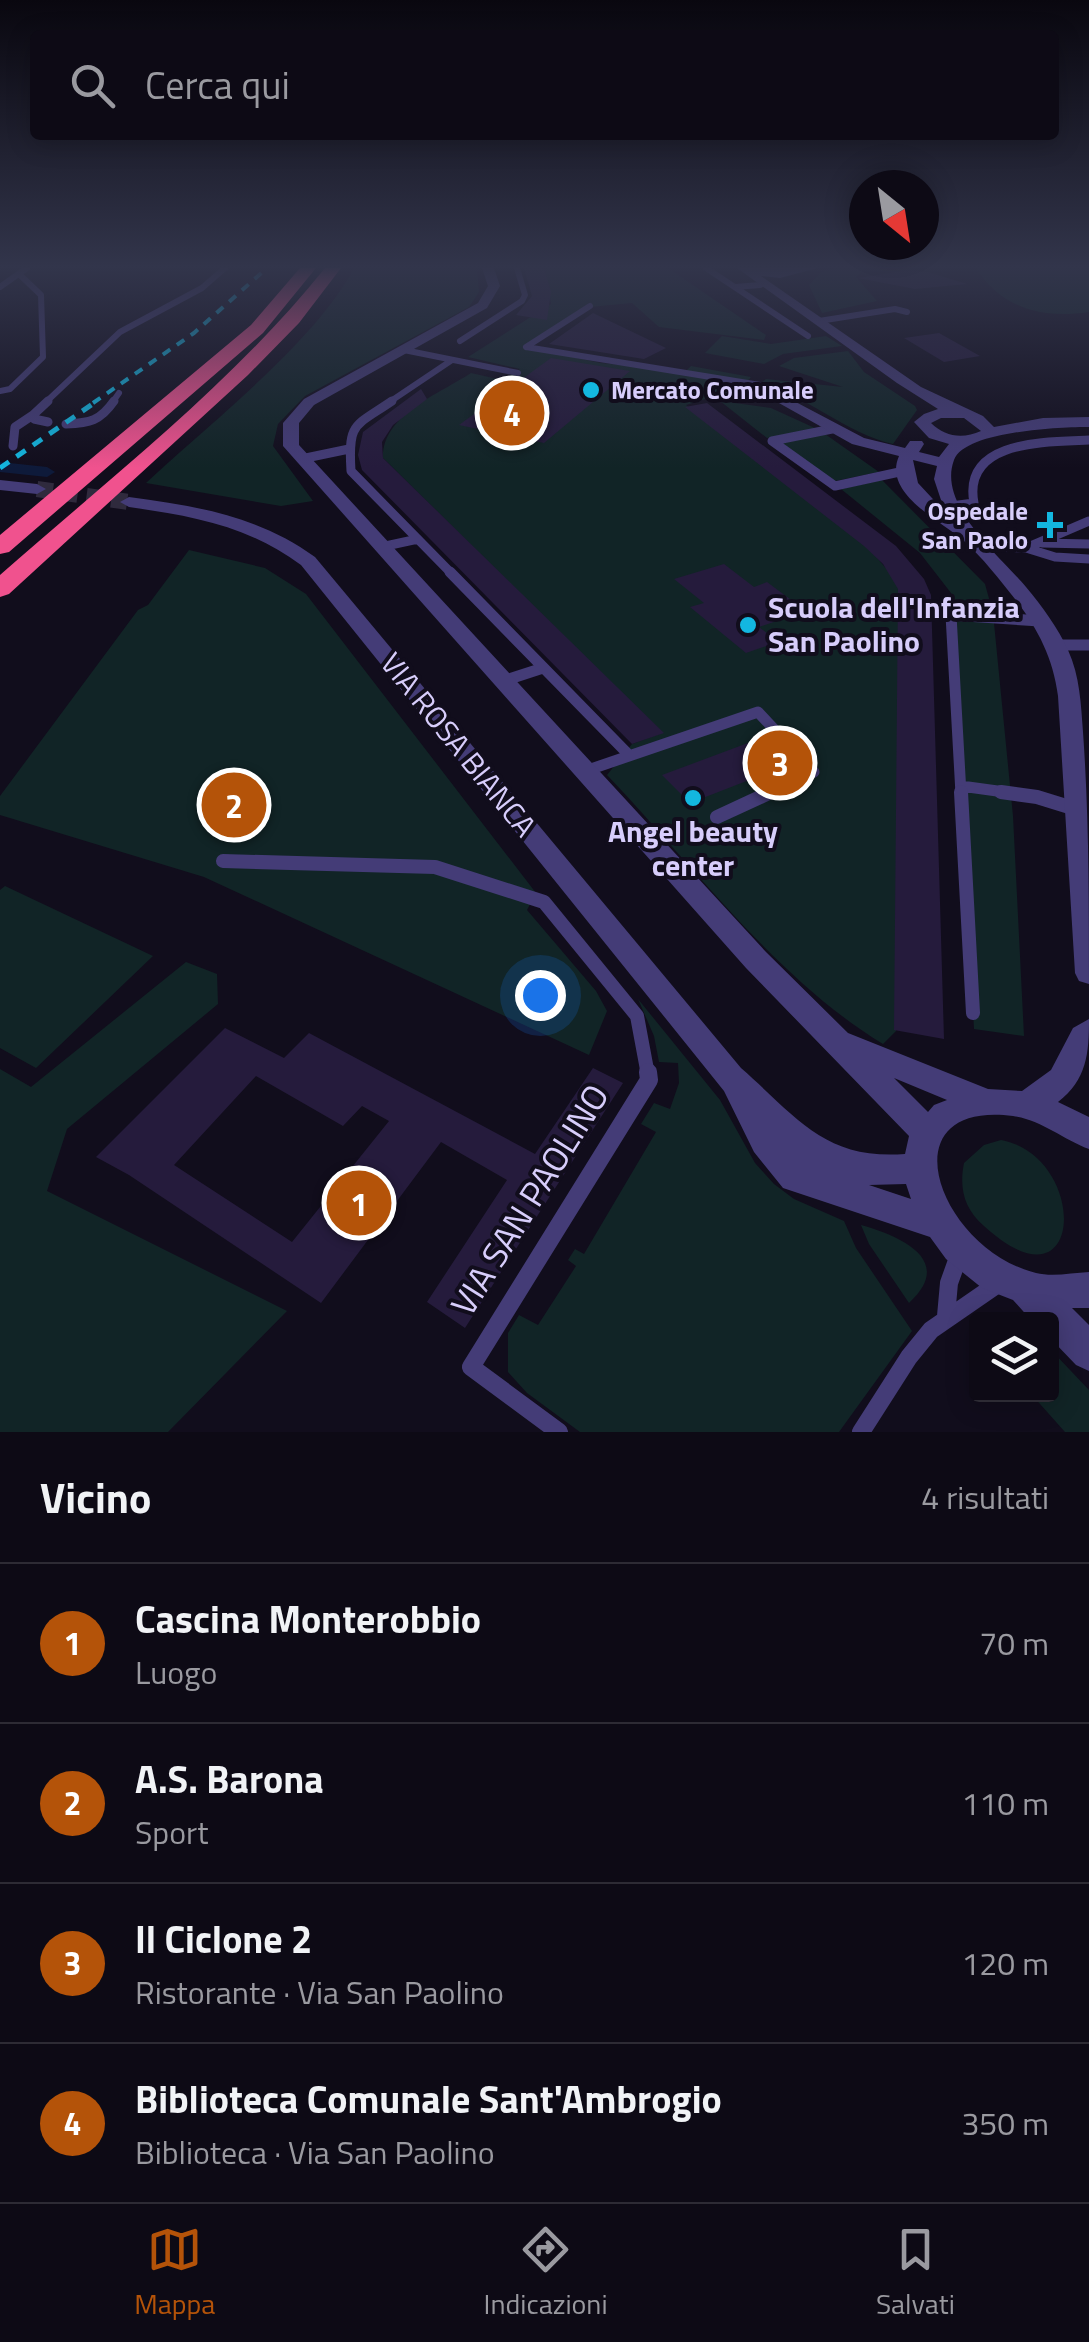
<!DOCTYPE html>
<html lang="it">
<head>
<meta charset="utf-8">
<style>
	:root { --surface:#0d0a15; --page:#16131e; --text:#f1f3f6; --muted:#9a9aa0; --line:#2d2b34; --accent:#b45309 }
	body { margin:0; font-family:"Titillium Web",sans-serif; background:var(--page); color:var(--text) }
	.controls { position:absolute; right:30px; bottom:30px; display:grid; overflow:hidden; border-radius:10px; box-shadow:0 5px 25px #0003 }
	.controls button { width:90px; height:90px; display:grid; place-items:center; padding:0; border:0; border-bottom:2px solid var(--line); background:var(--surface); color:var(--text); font:50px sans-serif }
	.compass { position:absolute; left:849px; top:170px; width:90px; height:90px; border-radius:50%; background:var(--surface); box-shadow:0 5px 25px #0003; rotate:150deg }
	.you { position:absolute; left:540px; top:995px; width:35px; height:35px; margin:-25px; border:8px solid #fff; border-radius:50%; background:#1a73e8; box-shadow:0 0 0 15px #1a73e833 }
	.badge { display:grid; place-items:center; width:65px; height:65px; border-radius:50%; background:var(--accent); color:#fff; font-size:32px; font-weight:700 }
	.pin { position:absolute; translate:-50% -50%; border:5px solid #fff; box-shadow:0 2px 10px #0006 }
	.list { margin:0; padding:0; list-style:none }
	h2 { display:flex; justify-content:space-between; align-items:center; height:130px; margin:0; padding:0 40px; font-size:42px }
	h2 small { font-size:32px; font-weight:400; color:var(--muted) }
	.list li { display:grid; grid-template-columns:65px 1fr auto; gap:30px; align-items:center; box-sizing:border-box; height:160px; padding:0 40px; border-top:2px solid var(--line) }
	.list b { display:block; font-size:38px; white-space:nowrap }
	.list p { margin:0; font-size:32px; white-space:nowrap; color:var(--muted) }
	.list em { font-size:32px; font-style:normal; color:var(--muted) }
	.icon { flex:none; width:55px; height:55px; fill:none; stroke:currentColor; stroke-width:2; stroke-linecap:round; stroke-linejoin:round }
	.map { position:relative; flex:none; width:1089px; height:1432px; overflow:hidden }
	.search { position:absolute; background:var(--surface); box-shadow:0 5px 25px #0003; left:30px; right:30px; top:30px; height:110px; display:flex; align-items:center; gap:25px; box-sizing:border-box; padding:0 35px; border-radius:10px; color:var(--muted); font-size:38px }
	.sheet { height:770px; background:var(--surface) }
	nav { display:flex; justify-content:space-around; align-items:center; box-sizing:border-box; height:140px; border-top:2px solid var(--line); background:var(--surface); font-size:28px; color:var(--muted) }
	nav a { display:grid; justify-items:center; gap:5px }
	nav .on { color:var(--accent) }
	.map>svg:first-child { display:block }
</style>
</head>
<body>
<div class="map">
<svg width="1089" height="1432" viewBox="0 0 1089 1432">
	<rect width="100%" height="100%" fill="#110d1c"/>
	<!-- green -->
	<path fill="#112426" d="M354 268H477L479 292 469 307 305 396 278 424 273 446 313 501 281 506 146 483C208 425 316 341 354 268Z
		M545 268H668L766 335 764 340 659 327 632 303 590 307 528 347 600 363 686 371 691 366 751 377 747 382 757 385 747 396 705 399 686 405 867 546 896 580 902 605 896 1031 883 1044C776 979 693 865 607 775L632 744 662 733 383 458C382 415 439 394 471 373L502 380 520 369 468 357 551 304Z
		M832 268H866L856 277 877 301 822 313 809 285 820 273Z
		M976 268H1089V312C1043 319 1002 309 976 268Z
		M722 336 771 344 826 336 842 346 783 354 764 364 705 353Z
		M848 351 864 372 915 406 917 410 893 444C845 433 808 396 761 383L766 379 843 387 779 366 794 358Z
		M720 401 771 408 817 429 767 438Z
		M825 434 879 472 830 482 775 444Z
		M882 480 985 584 993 613 1013 816 1024 1036 974 1029 951 593 920 553 841 489Z
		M189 550 265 568 306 594 536 893 527 910 596 991 607 1011 589 1055 204 877 0 815V796L138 610 148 605Z
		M5 886 153 956 36 1068 0 1048V890Z
		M186 962 217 974 218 1004 67 1129 47 1191 287 1311 168 1432H0V1069L31 1087Z
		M638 999 720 1100 755 1163 774 1184 794 1199 844 1221 856 1248 912 1331 839 1432H580L527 1393 508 1372V1333L519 1315 538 1325 576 1266 568 1260 575 1249 584 1254 656 1132 641 1124 654 1103 670 1109 679 1083 678 1063 659 1062 654 1036Z
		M1001 1140C1089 1156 1086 1319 984 1226 964 1209 959 1188 964 1163L984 1145Z
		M861 1225C900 1236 956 1260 909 1303L869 1244Z
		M1052 1351 1089 1390V1432H1065L1032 1395 1052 1394Z"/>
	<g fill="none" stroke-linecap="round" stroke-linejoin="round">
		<!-- canal -->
		<path fill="#0e1a3a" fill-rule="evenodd" d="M0 462 47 467 55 472 47 477 0 472Z"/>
	</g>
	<!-- building -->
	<path fill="#251b3c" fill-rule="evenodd" d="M524 268H544L551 292 547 320 516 315 532 296Z
		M909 270 928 272 967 284 915 289 858 278Z
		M593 313 666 348 644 359 549 344Z
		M939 333 980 356 944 362 904 338Z
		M551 358 630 371 544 443 459 425Z
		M421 389 427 399 393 425 382 442 383 458 664 733 632 744 362 470 358 455 363 432Z
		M707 403 896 546 924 579 931 595 944 1039 894 1030 898 589 883 564 864 546 685 407Z
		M724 564 754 587 767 582 806 611 759 627 778 642 746 653 690 607 704 603 674 579Z
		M767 736 793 763 690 803 662 775Z
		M225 1028 284 1058 309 1033 535 1154 593 1068 623 1083 465 1328 427 1302 507 1180 441 1142 321 1303 129 1175 96 1157ZM256 1076 343 1126 362 1106 389 1121 292 1242 174 1165Z"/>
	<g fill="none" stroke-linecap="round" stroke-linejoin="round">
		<!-- minor-tunnel -->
		<path stroke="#2f2a3d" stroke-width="16" stroke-dasharray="16 9" stroke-linecap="butt" d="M37 489 129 502"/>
		<!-- service-far4 -->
		<path stroke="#443c77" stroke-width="6" d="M706 268 808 336
			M0 287 27 268
			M735 287 760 285
			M819 321 895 309 907 312
			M460 341 522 301 525 295 517 268
			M526 347 760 385 768 393
			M526 347 590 306
			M404 350 518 373
			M0 391 10 389 43 357 41 295 19 274
			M45 403 120 332 202 288 225 268
			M112 403 119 393
			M388 403 452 360"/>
		<!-- service-far3 -->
		<path stroke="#443c77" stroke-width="9" d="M48 401 33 415 34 419 48 422
			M392 401C354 427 348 422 351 471L453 575
			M66 424C90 423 100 421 114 401
			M772 441 835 486 904 471
			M772 441 832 429
			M13 446 15 427 33 415
			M301 459 349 449
			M951 506 974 503C962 440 1045 442 1089 440
			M1042 543 1089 544
			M381 547 418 539
			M979 547 1026 548 1089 521
			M1026 548 1055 557 1089 559"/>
		<!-- service-far2 -->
		<path stroke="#443c77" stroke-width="11" d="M450 572 629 755
			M1055 645H1089
			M503 681 543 668
			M585 771 758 712 814 772 766 794
			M961 786 1019 794
			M961 794 951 615 1040 621"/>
		<!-- service-far1 -->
		<path stroke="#443c77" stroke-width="14" d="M961 792 973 1013
			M1001 792 1037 797 1079 810
			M717 817 771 792
			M223 861 435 867 544 902 637 1016 648 1075"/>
		<!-- service -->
		<path stroke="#443c77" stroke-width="18" d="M946 1316 949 1283 959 1255
			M559 1432 471 1367 649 1080 648 1072
			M861 1432 909 1357 931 1330 1002 1281"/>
		<!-- minor -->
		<path fill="#443c77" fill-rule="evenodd" d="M482 268H494L500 286 487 308 314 405 299 423V445L766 952 848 1033 988 1089 1022 1091 1051 1070 1073 1028 1089 1019C1089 1053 1087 1080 1058 1102L1089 1117V1149C1062 1139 1042 1120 1013 1116 884 1100 939 1249 1036 1273 1052 1277 1072 1273 1089 1272V1308H1072L1089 1325V1371L1076 1365 1052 1340V1320H1031L1013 1300 982 1288 946 1259 930 1237 783 1188 754 1152 724 1091 301 565C249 526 192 516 129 507L120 502 129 497C196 506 259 516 315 557L741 1068C797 1117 824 1160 905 1154L909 1136 746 968 283 446V423L304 399 478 303 488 286ZM894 1078 947 1100 934 1105 928 1112ZM906 1184 911 1199 869 1185Z
			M737 268H818L780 278 761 276 921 387 983 416 994 427 1043 418 1089 417V427C1060 427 965 431 954 460 937 505 1000 556 1026 587 1042 606 1058 628 1068 650 1080 676 1081 705 1083 732 1089 816 1089 900 1089 984L1079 981 1075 973 1058 696C1053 658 1038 629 1015 599 1000 580 982 557 964 541 943 522 882 494 899 456L852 444 761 393 773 390 864 438 905 448 910 441H922L924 444 919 452 939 457 949 444 929 438 914 422 924 414 938 409 897 383ZM941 418H964L981 431C963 439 945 437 931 423ZM913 460 937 466 934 479 945 512 918 483Z
			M0 480 37 484 46 489 37 494 0 490Z"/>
		<!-- motorway -->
		<path fill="#f0528e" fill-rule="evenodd" d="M300 268H316L263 333 9 552 0 554V535L251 325Z
			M325 268H341L299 323 248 375 9 594 0 597V575C111 477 232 384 325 268Z"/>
		<!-- rail-far1 -->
		<path stroke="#13b7e0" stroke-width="4" stroke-dasharray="9 8" stroke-linecap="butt" d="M93 403 194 333 267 268"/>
		<!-- rail -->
		<path stroke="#13b7e0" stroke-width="5" stroke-dasharray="11 9" stroke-linecap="butt" d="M0 468 97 401"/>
	</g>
	<!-- sky -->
	<linearGradient id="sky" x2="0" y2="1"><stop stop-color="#09070f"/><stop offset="0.57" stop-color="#32354b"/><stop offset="1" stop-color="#32354b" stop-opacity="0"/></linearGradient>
	<rect width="1089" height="468" fill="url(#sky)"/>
	<!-- markers -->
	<g fill="#13b7e0" stroke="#110d1c" stroke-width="4">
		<circle cx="591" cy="390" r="10"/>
		<path d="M1045 510h10v10h10v10h-10v10h-10v-10h-10v-10h10z"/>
		<circle cx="748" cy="625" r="10"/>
		<circle cx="693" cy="798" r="10"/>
	</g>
	<g text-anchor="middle" stroke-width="8" stroke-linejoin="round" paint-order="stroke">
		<!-- far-poi labels -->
		<g font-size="25" font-weight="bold" fill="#d7cdfb" stroke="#110d1c" text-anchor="start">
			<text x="611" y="399">Mercato Comunale</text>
			<text x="1028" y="520" text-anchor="end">Ospedale<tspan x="1028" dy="29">San Paolo</tspan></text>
		</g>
		<!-- poi labels -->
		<g font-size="30" font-weight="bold" fill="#d7cdfb" stroke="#110d1c" text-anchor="start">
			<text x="768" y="618">Scuola dell'Infanzia<tspan x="768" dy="34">San Paolino</tspan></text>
			<text x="693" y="842" text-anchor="middle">Angel beauty<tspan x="693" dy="34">center</tspan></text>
		</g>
		<!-- street labels -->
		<g font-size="30" fill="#d7cdfb" stroke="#110d1c">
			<text transform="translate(458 745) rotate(51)" y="10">VIA ROSA BIANCA</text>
		</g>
		<!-- near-street labels -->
		<g font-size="35" fill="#d7cdfb" stroke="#110d1c">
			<text transform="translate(530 1200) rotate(-58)" y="12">VIA SAN PAOLINO</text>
		</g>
	</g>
</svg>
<div class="controls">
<button><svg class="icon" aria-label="layers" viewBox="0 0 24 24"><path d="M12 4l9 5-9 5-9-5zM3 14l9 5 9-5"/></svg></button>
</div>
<svg class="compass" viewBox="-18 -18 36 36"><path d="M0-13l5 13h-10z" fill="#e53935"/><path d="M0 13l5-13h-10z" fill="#9a9aa0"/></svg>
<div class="you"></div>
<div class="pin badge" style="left:359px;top:1203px">1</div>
<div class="pin badge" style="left:234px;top:805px">2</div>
<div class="pin badge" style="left:780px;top:763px">3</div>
<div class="pin badge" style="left:512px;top:413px">4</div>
<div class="search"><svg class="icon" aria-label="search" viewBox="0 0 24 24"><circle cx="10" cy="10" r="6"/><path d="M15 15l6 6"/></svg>Cerca qui</div>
</div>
<section class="sheet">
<h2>Vicino<small>4 risultati</small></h2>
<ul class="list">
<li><span class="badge">1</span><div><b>Cascina Monterobbio</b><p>Luogo</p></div><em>70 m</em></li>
<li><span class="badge">2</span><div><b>A.S. Barona</b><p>Sport</p></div><em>110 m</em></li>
<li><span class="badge">3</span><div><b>Il Ciclone 2</b><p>Ristorante · Via San Paolino</p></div><em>120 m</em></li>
<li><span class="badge">4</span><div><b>Biblioteca Comunale Sant'Ambrogio</b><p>Biblioteca · Via San Paolino</p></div><em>350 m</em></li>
</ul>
</section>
<nav>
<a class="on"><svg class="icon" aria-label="map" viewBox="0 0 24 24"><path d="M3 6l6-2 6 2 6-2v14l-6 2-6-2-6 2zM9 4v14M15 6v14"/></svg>Mappa</a>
<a><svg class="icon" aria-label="directions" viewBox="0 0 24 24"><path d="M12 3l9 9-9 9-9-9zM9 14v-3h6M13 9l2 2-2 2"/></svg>Indicazioni</a>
<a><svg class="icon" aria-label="saved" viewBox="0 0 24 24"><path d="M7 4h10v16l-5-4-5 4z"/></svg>Salvati</a>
</nav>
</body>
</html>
